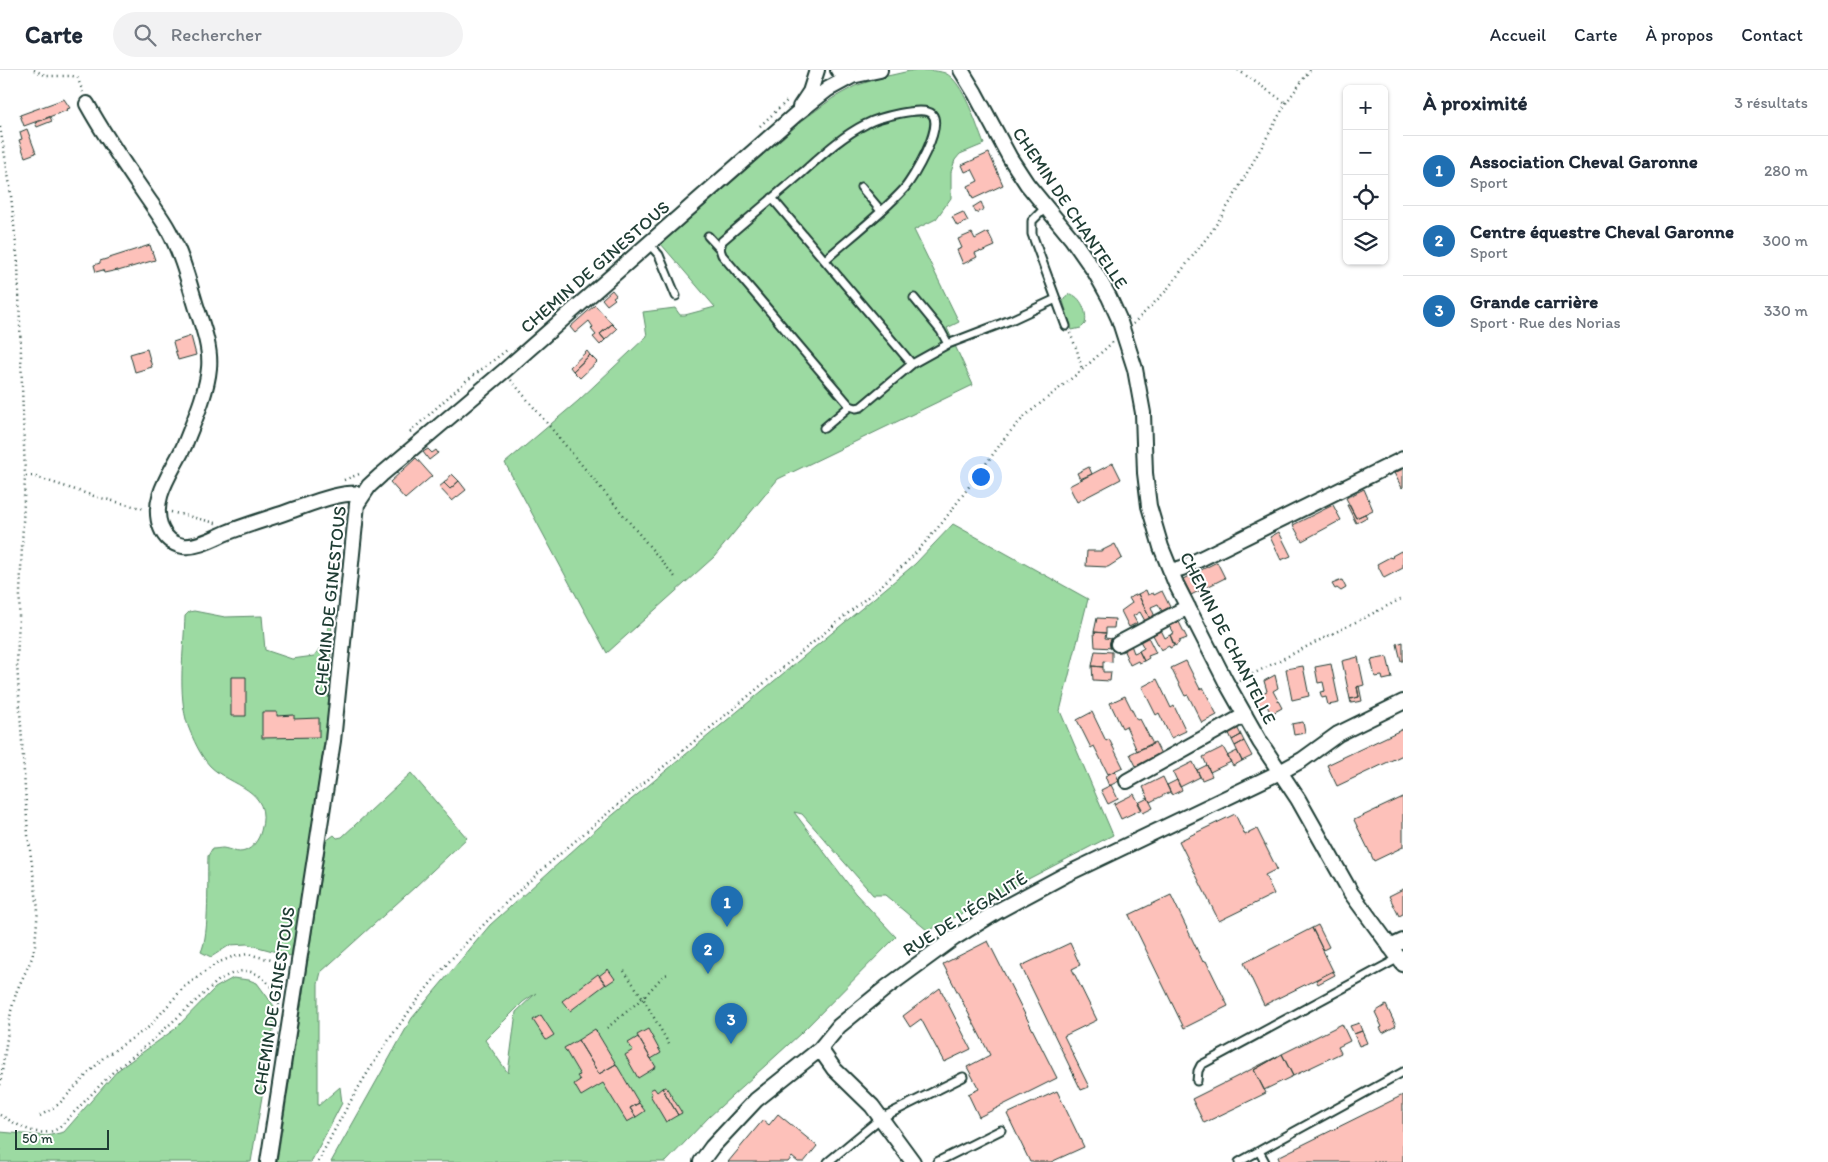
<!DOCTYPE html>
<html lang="fr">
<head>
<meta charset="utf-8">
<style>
	:root { --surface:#fff; --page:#f2f2f3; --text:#1f2937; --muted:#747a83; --line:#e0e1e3; --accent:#1f6fb2 }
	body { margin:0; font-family:Itim,sans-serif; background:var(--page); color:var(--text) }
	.controls { position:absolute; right:15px; top:15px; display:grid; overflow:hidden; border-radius:8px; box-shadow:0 1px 4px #0004 }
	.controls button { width:45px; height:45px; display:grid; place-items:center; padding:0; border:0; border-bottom:1px solid var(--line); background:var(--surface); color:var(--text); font:25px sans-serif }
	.scale { position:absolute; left:15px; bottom:12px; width:94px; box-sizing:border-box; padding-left:5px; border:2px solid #1f3d34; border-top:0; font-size:14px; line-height:18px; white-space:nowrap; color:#1f3d34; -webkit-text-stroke:4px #fff; paint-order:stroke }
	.you { position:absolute; left:980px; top:406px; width:18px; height:18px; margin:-12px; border:4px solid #fff; border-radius:50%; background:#1a73e8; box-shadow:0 0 0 8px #1a73e833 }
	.badge { display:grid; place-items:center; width:32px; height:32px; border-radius:50%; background:var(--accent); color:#fff; font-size:16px; font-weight:700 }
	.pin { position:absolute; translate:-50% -41px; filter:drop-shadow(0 1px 2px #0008) }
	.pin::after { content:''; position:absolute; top:26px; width:18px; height:15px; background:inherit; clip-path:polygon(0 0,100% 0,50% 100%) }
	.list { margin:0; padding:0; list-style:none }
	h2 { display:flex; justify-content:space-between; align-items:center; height:65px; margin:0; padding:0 20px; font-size:21px }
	h2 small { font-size:16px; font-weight:400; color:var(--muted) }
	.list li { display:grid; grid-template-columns:32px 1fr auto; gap:15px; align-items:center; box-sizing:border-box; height:70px; padding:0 20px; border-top:1px solid var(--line) }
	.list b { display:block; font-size:19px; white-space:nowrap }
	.list p { margin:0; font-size:16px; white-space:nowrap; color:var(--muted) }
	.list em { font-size:16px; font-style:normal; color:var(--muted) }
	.icon { flex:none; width:28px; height:28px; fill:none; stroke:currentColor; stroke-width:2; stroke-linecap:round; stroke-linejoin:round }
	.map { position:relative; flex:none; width:1403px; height:1092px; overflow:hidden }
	header { display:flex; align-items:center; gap:30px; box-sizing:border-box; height:70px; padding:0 25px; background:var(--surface); border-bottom:1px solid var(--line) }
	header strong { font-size:24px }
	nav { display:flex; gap:28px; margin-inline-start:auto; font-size:18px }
	.search { width:350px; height:45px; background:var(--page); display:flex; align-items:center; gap:12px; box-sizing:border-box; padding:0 18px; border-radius:28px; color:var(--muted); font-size:19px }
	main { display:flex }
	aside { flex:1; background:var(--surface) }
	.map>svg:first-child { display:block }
</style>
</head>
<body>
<header>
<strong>Carte</strong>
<div class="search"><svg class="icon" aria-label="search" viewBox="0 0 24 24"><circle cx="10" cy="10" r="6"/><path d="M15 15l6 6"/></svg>Rechercher</div>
<nav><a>Accueil</a><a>Carte</a><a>À propos</a><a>Contact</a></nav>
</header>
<main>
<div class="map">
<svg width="1403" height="1092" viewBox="0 0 1403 1092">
	<rect width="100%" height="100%" fill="#fff"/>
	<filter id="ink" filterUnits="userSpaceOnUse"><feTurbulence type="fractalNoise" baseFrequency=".02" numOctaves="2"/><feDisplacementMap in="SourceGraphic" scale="10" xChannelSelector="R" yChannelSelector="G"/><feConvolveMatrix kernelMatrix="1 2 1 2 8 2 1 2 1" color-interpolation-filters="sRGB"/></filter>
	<g filter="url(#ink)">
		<!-- green -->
		<path fill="#9cdaa2" stroke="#5e8c6b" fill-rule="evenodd" d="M914 0C923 0 936 0 945 3 964 12 976 55 984 74L960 84 955 90 951 102V128L936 149 914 160 959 252 947 258 973 315 778 409 714 487 607 583 505 393 578 331 647 266 643 242 675 238 680 245H685L715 237 661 174 803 50 833 28 855 16 883 7Z
			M1070 224C1081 226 1088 243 1085 254L1081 258 1072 260 1063 231 1066 226Z
			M953 454 1088 529 1060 641 1113 765 928 861 885 825H873L802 744 794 742 855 823 896 867 800 964 709 1047 666 1092H331L412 948 490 855 608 749 915 494ZM536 923 516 942 508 1003 485 970 523 932Z
			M194 541 225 547 262 546 265 580 292 589 314 586 325 571 332 546 329 634 308 791 291 886 247 874 230 875 211 887 201 882C210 863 207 809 208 786L212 779C216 779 220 778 223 778 231 779 237 784 245 781 253 778 259 769 261 761 273 718 231 717 210 696 200 685 193 669 188 656 177 624 184 580 185 546L189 542Z
			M411 703 467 768 415 817 321 902 318 914V1036L340 1017 342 1033 311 1092H277L326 771 334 765 337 768 342 767Z
			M233 908 249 910 257 913 274 936V955L251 1092H0V1062L47 1066 64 1062 118 1000 175 959 215 918Z"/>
		<!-- building -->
		<path fill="#fdc1ba" stroke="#1f3d34" d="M64 29 70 38 67 39 68 40 24 56 20 45Z
			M50 47 52 51 37 57 35 53Z
			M27 59 36 83 25 87 19 70 22 69 20 62Z
			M989 83 1003 115 973 129 968 116 978 111 972 99 965 102 962 95Z
			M981 132 984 139 976 143 973 137Z
			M963 142 968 151 957 156 952 147Z
			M988 162 995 176 981 182 980 181 975 183 977 187 963 194 957 180 962 178 958 169 972 163 975 169Z
			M150 175 155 190 118 201V200L104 203 103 200 96 202 94 195 100 193V191Z
			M612 220 616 225 613 227 615 229 607 235 602 229Z
			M595 235 612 254 600 264 605 270 600 275 593 267 596 265 591 259 593 257 589 251 575 263 570 257Z
			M612 254 617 259 605 270 600 264Z
			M191 266 196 285 178 290 173 272Z
			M147 279 152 297 135 302 130 284Z
			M587 281 590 285 573 301 570 297Z
			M590 285 597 292 580 308 573 301Z
			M428 379 432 383 436 380 438 383 429 390 423 382Z
			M416 388 432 406 405 429 390 412Z
			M1113 393 1121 409 1077 432 1069 416Z
			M1089 397 1092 404 1080 409 1077 403Z
			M1403 399V417L1402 418 1394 403Z
			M452 404 459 411 450 419 444 413Z
			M459 411 466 420 452 431 439 417 444 413 450 419Z
			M1364 419 1373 440 1356 448 1346 428Z
			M1333 435 1341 450 1302 471 1293 455Z
			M1347 435H1349L1356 448 1365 444 1367 447 1356 453Z
			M1279 462 1291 486 1281 490 1270 467Z
			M1115 474 1122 488 1108 497 1086 496 1087 481H1101Z
			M1401 481 1403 485V498L1384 508 1377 494 1390 487 1391 488 1393 487 1392 486Z
			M1217 492 1225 508 1191 525 1183 509Z
			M1342 510 1346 518 1341 521 1337 518 1335 519 1332 514Z
			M1146 520 1148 525 1153 523 1154 525 1162 521 1170 537 1162 541 1158 534 1151 537 1155 547 1150 549 1138 524Z
			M1138 524 1150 549 1145 551 1140 542 1133 546 1137 553 1129 557 1121 541 1132 533 1129 528Z
			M1097 548 1115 549 1114 558H1106V563L1094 562Z
			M1179 552 1187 568 1179 571V573L1175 576 1170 565 1174 563 1170 556Z
			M1161 560 1165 568 1170 565 1174 576 1170 578 1169 576 1161 580 1153 565Z
			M1094 562 1106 563 1105 568 1113 569V578L1095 577Z
			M1148 567 1156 583 1148 586 1149 588 1144 591 1139 581 1144 578 1140 571Z
			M1403 572V591H1401L1397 574Z
			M1131 575 1134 583 1139 581 1144 591 1139 593 1138 591 1130 595 1123 579Z
			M1095 581 1112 582V592L1103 591V597L1092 596Z
			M1358 587 1364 615 1357 617 1359 627 1350 629 1342 591Z
			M1387 587 1392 608 1383 610 1382 606 1375 607 1371 590Z
			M1186 591 1200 619 1203 617 1217 645 1202 653 1188 625 1185 626 1171 598Z
			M1331 594 1339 633 1328 635 1326 627 1322 628 1320 622 1325 621 1323 612 1318 613 1315 597Z
			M1092 596 1103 597V602H1111L1110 611 1093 610Z
			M1303 596 1309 626 1292 630 1286 599Z
			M1275 605 1278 618 1273 621 1282 638 1271 644 1267 636 1261 639 1254 626 1267 621 1264 611Z
			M231 607H246V646H231Z
			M1157 609 1171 638 1174 636 1186 661 1171 668 1159 643 1156 645 1142 617Z
			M1359 616 1362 631 1351 633 1350 629 1359 627 1357 617Z
			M1125 626 1137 650 1140 649 1153 674 1137 681 1126 656 1122 658 1110 633Z
			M262 642H277V646L294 645V649L319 648V667L262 668Z
			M1092 642 1106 671 1109 669 1123 697 1108 704 1094 676 1091 678 1077 650Z
			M1303 652 1305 663 1294 665 1292 654Z
			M1237 657 1241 665 1232 670 1228 661Z
			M1403 659V685L1337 716 1327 695Z
			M1241 665 1244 671 1235 676 1232 670Z
			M1244 671 1252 686 1242 691 1235 676Z
			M1155 672 1161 684 1136 696 1130 684Z
			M1223 677 1231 692 1210 702 1203 687Z
			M1237 681 1242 691 1233 696 1227 686Z
			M1193 692 1200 707 1180 717 1173 702Z
			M1207 695 1212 706 1202 710 1197 700Z
			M1115 701 1119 711 1109 716 1105 706Z
			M1163 707 1170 722 1150 732 1143 717Z
			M1177 710 1182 720 1172 725 1167 715Z
			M1111 715 1118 729 1108 734 1101 720Z
			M1134 724 1142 739 1121 749 1114 734Z
			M1403 727V777L1374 791 1354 750Z
			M1148 728 1153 738 1143 743 1138 733Z
			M1235 744 1245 765 1257 759 1277 799 1265 805 1274 824 1219 851 1179 771Z
			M1403 819V844L1399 846 1389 826Z
			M1171 825 1203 892 1206 891 1228 936 1184 958 1129 845Z
			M1318 855 1329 877 1323 880 1312 858Z
			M1312 858 1333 901 1264 935 1244 893Z
			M988 871 1057 1008 979 1047 968 1024 979 1019 967 997 990 985 943 894Z
			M1070 873 1080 895 1072 899 1097 950 1064 966 1089 1017 1081 1020 1021 896Z
			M608 899 615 909 606 915 599 906Z
			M1333 901 1335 905 1318 914 1316 910Z
			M598 904 606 914 570 941 562 931Z
			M940 918 971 979 944 992 921 949 910 957 903 946Z
			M1386 935 1396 956 1383 963 1380 958 1382 957 1375 942Z
			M541 945 554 965 546 970 533 950Z
			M1359 953 1362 961 1354 964 1350 956Z
			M1342 954 1350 971 1338 977 1341 983 1293 1006 1282 984Z
			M595 959 616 994 599 1004 578 970Z
			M648 959 661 983 651 989 637 965Z
			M1362 961 1367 973 1359 976 1354 964Z
			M638 967 656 997 638 1008 625 985 633 980 628 973Z
			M578 970 599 1004 616 994 639 1033 630 1038 636 1047 627 1052 603 1013 581 1026 574 1014 580 1010 577 1006 580 1005 564 978Z
			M1282 984 1293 1006 1264 1020 1254 1000Z
			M1278 986 1254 1000 1266 1023 1204 1053 1192 1029Z
			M666 1017 682 1043 678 1045 662 1018Z
			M654 1018 657 1022 662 1018 678 1045 666 1052 650 1025 652 1024 650 1020Z
			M1057 1021 1084 1077 1051 1092H1030L1007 1044Z
			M1403 1025V1092H1280L1278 1087Z
			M639 1033 645 1041 636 1047 630 1038Z
			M778 1044 817 1076 804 1092H798L792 1087 788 1092H728L763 1050 769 1055Z"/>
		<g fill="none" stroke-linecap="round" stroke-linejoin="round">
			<!-- service casing -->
			<g stroke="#1f3d34" stroke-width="11">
				<path id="service" d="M861 117 881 141
					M772 128 912 294
					M1045 138 1032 151V164L1066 256
					M708 166 720 179
					M649 174 659 185 676 226
					M825 190C851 167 880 145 904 119 913 108 944 57 932 44 923 35 877 48 866 54 842 66 823 84 803 102 776 125 749 148 722 171L720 179 722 185 850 336 856 338 861 337 912 294 948 274 1013 249 1056 229
					M914 228 941 261 948 274
					M824 358 850 336
					M1197 1011 1198 1001 1201 995 1399 888
					M828 1092 881 1048 963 1007
					M937 1092 1001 1060
					M1239 1092 1259 1081
					M1265 1092 1259 1081 1403 1002"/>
			</g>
			<!-- minor casing -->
			<g stroke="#1f3d34" stroke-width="18">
				<path id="minor" d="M838 0 852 6 880 0
					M961 0 975 23 1010 88 1027 114 1072 169 1095 202 1109 227 1119 249 1135 299 1143 343 1145 403 1149 436 1161 477 1176 514 1226 612 1260 672 1298 729 1351 823 1403 894
					M87 34C104 65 124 94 144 123 152 135 162 148 169 161 182 185 189 213 197 239 203 257 211 279 209 298 207 322 194 351 185 374 174 400 149 427 161 458 165 468 172 474 183 476 197 478 214 468 226 463 246 455 267 449 287 442 311 434 338 421 364 424
					M800 37 810 22 817 0
					M1171 501 1182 498 1403 389
					M1118 574 1188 537
					M1127 711 1245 645
					M1390 877 1403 871
					M268 1092 333 671 357 434 369 416 381 405 504 301 795 45 828 19 852 6
					M701 1092 712 1077 756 1030 820 979
					M913 1092 872 1036 834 999 820 979 839 956 887 917 954 868 998 841 1065 805 1280 702 1302 690 1338 664 1403 632"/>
			</g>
			<!-- path -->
			<path stroke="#1f3d34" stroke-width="2.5" stroke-dasharray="1 4" stroke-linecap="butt" d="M34 0 47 6H72L77 7 83 22
				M1238 0 1286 33
				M760 56 789 29
				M0 57 10 116 18 194 25 406 17 594 28 765 38 839 35 875 32 888 17 920 11 941 0 1015
				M1133 254 1165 222 1212 161 1233 128 1286 33 1310 0
				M1070 263 1077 280 1082 300
				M511 310 675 507
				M410 362 466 311 507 280
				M26 406H33L97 427 145 439
				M344 410 362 403
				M171 442 216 453
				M1239 611 1403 528
				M624 901 643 928 670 976
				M277 925 279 917 283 914
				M607 958 643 928 664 905 669 904
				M0 1045C19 1055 38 1070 59 1058L112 1003 148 974 219 910C226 906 236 901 245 901 263 902 275 919 279 935
				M40 1046 59 1034 103 988 149 957 184 917 217 893 232 887 248 884 287 894
				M318 1092C350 1028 386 969 431 913 491 839 567 778 639 717 720 650 800 583 881 516L913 486 942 453 1008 364 1026 345 1082 300 1114 271"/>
			<!-- service -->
			<use href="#service" stroke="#fff" stroke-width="7"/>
			<!-- minor -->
			<use href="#minor" stroke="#fff" stroke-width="14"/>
		</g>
	</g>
	<g text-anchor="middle" stroke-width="4" stroke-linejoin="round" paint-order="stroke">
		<!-- street labels -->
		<g font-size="18" fill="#1f3d34" stroke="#fff">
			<text transform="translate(1070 138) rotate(56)" y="6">CHEMIN DE CHANTELLE</text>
			<text transform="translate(595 197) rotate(-41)" y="6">CHEMIN DE GINESTOUS</text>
			<text transform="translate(330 531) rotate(-84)" y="6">CHEMIN DE GINESTOUS</text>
			<text transform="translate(1228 568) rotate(63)" y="6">CHEMIN DE CHANTELLE</text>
			<text transform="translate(965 844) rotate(-32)" y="6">RUE DE L'ÉGALITÉ</text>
			<text transform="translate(274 931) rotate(-81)" y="6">CHEMIN DE GINESTOUS</text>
		</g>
	</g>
</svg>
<div class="controls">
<button>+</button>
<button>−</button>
<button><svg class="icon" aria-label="locate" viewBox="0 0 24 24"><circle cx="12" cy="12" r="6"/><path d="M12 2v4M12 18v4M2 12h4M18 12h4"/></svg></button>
<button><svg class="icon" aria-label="layers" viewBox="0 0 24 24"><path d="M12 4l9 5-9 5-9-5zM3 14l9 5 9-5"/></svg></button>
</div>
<div class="scale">50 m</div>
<div class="you"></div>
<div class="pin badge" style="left:727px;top:857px">1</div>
<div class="pin badge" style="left:708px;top:904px">2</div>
<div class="pin badge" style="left:731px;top:974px">3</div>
</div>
<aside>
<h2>À proximité<small>3 résultats</small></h2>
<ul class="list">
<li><span class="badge">1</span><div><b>Association Cheval Garonne</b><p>Sport</p></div><em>280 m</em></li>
<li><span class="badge">2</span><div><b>Centre équestre Cheval Garonne</b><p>Sport</p></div><em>300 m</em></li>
<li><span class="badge">3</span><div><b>Grande carrière</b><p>Sport · Rue des Norias</p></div><em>330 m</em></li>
</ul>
</aside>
</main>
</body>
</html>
